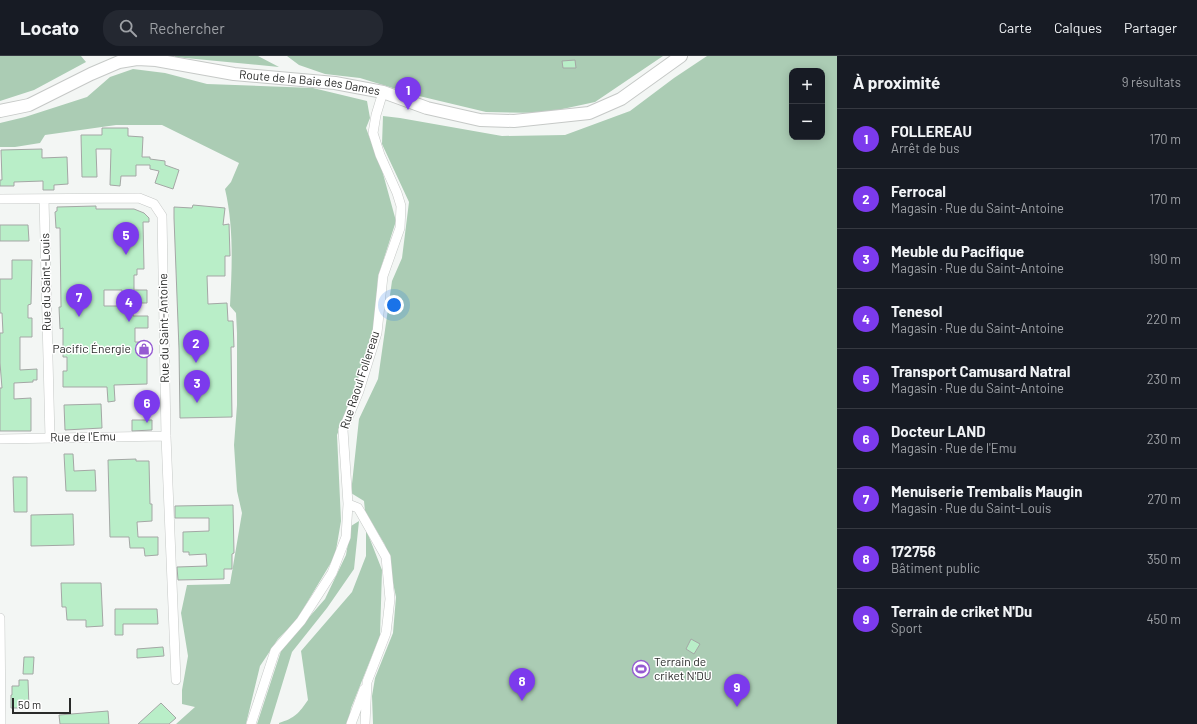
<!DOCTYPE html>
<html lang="fr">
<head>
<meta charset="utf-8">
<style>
	:root { --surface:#171b24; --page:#242831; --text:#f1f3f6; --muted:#9ea1a6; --line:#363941; --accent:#7c3aed }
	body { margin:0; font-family:Barlow,sans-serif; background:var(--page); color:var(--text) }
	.controls { position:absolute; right:12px; top:12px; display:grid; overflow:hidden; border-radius:8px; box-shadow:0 2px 10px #0003 }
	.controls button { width:36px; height:36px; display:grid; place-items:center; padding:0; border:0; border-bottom:1px solid var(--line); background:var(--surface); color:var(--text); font:20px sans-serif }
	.scale { position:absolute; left:12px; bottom:10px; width:59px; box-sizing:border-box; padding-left:4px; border:2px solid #292a29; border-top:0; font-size:11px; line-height:14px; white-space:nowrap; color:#292a29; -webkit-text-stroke:3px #fff; paint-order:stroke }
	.you { position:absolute; left:394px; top:249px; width:14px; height:14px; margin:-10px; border:3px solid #fff; border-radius:50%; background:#1a73e8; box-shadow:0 0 0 6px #1a73e833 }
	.badge { display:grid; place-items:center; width:26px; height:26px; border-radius:50%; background:var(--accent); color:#fff; font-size:13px; font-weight:700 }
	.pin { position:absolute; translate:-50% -33px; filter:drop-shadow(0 1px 2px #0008) }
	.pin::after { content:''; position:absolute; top:21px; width:14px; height:12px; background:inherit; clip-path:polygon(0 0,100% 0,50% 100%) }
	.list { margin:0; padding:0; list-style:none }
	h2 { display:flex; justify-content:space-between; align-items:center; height:52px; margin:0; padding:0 16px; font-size:17px }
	h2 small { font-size:13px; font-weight:400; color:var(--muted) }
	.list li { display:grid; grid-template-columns:26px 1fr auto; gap:12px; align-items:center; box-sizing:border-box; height:60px; padding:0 16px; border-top:1px solid var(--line) }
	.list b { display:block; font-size:15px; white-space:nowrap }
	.list p { margin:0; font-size:13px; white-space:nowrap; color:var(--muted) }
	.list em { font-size:13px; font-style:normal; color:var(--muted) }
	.icon { flex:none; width:22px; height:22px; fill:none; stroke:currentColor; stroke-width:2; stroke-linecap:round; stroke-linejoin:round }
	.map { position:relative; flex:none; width:837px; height:668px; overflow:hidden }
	header { display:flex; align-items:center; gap:24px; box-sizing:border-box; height:56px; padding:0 20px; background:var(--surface); border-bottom:1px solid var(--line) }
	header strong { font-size:19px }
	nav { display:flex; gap:22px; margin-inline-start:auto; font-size:14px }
	.search { width:280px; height:36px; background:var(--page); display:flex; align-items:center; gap:10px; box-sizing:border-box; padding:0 14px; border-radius:16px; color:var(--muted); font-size:15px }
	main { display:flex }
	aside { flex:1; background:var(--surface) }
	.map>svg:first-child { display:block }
</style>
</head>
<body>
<header>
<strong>Locato</strong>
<div class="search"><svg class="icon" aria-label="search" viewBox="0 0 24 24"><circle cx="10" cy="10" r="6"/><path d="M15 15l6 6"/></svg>Rechercher</div>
<nav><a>Carte</a><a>Calques</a><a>Partager</a></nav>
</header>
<main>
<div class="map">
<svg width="837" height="668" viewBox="0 0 837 668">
	<rect width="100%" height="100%" fill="#f3f6f4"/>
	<!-- green -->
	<path fill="#abccb4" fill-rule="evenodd" d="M0 0H81L86 6 34 34 0 45Z
		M175 0H258L279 11 175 1Z
		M287 0H663L595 46 544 57 486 56 419 40 360 22 325 18 299 9Z
		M707 0H837V668H373L372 640 375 622 393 577 396 541 385 489 365 455 364 445 351 437 359 363 378 323 392 225 402 202 409 146 382 88 383 60 400 62 502 80 565 79 630 55 674 22ZM792 15H822V81H792Z
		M133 13 165 17 207 28 313 32 367 45 370 62 366 72 382 114 396 165 378 221 374 288 337 379 341 465 335 500 296 565 278 583 260 610 246 668H176L195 651 182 648V634L188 600 181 557 187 529 230 528 242 457 237 435 234 389 237 349V277L236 257 230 250C232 211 234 172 225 133L231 126 239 107 162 69H116L45 79 40 87 15 91H0V67L25 61 87 41 110 21Z
		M359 465 354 513 327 552 292 596 270 668H257L282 592 325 543 346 499 351 470Z
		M366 473 382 514 380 580 351 652 348 668H279V667C295 662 299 657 308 644L301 595 352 536 366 500Z"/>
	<!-- building -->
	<path fill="#b9eec8" stroke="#a4a7a5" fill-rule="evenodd" d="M575 4 576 12H563L562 5Z
		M102 72H128V80L143 81 142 101H150V103L165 105V109L179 114 173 133 155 127 159 115 150 113V109H136V120H121L120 130 110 129 111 93H96L97 121H82L81 79H102Z
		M42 93V102L67 101 68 128 54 129V134H43V125L14 126V130H0V124H2L1 94Z
		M193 149 225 152 223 169 229 168 230 200H225V220H207L208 248 227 247 228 265H233L234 291H231L232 361 180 362 179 293 174 162V151L192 152Z
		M96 150V153H134L144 157 149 162V166H143L144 213H137V219H134V234H147V247H133V260H148V272H135V286H147V328L114 329 115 345 108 346 107 331H63V315H67V301H63V272L60 273 59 251H61L60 172H56L55 156 57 155V151ZM104 234H122V250H104Z
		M0 169H28L29 185H0Z
		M12 204H32L31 248 28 249V262H32V281H20V314L37 313V324H33V326L14 327V343L31 342V375H0V332H2L0 307V277H3L2 257H0V223H12Z
		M101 348 102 372 65 374 64 349Z
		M132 364H152V374L132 375Z
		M64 398H73L74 415 95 414 96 435H66Z
		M136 403V405H149L150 448H152V465L137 466 138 481H158V499L145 500 144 492H130L129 481H110L108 404Z
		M13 421H27V456H14Z
		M233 449 234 497 232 498V513H224V523L178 524 177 511 207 510 206 498 189 499V496H183V476L209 475V462H175V450Z
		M73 458 74 489 31 490V459Z
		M61 527H101L103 570 86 571V564H67L66 551H62Z
		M115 553H157L158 568H123V579H115Z
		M691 583 700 588 694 598 686 593Z
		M163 591 164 600 137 602V593Z
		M24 601H34L33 618H23Z
		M19 624H28L29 652H11V639H12V630H19Z
		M161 647 176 662 169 668H138Z
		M108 655 109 668H60L59 659Z"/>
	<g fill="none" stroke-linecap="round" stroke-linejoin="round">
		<!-- minor casing -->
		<g stroke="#c6c9c7" stroke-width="10">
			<path id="minor" d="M0 143 139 142 154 148 162 160 166 380 176 624
				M44 143 50 382
				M0 383 166 380
				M348 448 358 452 361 457 386 501 390 543 386 577 367 626 365 668
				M0 562 1 668
				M251 668 275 595 301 565 332 517 346 481 348 448 343 374 359 335 377 277 383 220 400 172 401 150 397 137 380 99 373 77 376 59 383 36
				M351 668 364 633"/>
		</g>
		<!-- secondary casing -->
		<g stroke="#c6c9c7" stroke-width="14">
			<g id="secondary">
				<path id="s1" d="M0 55 29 49 91 18 119 6 137 3 156 4 234 18 335 27 383 36 427 52 480 64 514 65 589 57 621 43 681 0"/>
			</g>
		</g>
		<!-- minor -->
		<use href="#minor" stroke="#fff" stroke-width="9"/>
		<!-- secondary -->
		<use href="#secondary" stroke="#fff" stroke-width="12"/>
	</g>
	<!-- icons -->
	<defs>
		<g id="shop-ring" transform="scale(0.9)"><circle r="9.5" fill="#fff" stroke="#955ad2" stroke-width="1.5"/><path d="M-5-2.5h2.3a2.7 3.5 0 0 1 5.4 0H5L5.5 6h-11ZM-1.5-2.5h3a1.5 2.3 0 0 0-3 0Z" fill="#955ad2"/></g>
		<g id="stadium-ring" transform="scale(0.9)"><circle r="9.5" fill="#fff" stroke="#955ad2" stroke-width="1.5"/><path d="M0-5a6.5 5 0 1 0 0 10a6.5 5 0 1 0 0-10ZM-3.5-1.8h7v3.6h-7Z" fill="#955ad2"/></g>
	</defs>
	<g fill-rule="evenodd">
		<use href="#shop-ring" x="144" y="293"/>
		<use href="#stadium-ring" x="641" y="613"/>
	</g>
	<g text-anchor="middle" stroke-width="3" stroke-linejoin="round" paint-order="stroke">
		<!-- street labels -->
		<g font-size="12" fill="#292a29" stroke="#fff">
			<text dy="4" stroke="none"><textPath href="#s1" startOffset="322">Route de la Baie des Dames</textPath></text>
			<text transform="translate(46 226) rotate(-91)" y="4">Rue du Saint-Louis</text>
			<text transform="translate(164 272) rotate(-91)" y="4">Rue du Saint-Antoine</text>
			<text transform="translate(360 324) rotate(-72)" y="4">Rue Raoul Follereau</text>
			<text transform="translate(83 381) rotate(-1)" y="4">Rue de l'Emu</text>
		</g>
		<!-- poi labels -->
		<g font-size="12" fill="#292a29" stroke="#fff" text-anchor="end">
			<text x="131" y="297">Pacific Énergie</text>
			<text x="654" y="610" text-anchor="start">Terrain de<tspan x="654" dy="14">criket N'DU</tspan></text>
		</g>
	</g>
</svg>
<div class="controls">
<button>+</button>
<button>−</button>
</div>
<div class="scale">50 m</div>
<div class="you"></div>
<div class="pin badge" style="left:408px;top:54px">1</div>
<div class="pin badge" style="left:196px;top:307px">2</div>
<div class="pin badge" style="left:197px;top:347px">3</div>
<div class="pin badge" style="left:129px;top:266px">4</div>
<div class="pin badge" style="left:126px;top:199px">5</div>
<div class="pin badge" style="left:147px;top:367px">6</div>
<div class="pin badge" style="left:79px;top:261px">7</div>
<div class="pin badge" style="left:522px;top:645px">8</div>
<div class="pin badge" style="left:737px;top:651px">9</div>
</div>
<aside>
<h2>À proximité<small>9 résultats</small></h2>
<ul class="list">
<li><span class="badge">1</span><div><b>FOLLEREAU</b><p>Arrêt de bus</p></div><em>170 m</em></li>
<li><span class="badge">2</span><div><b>Ferrocal</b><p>Magasin · Rue du Saint-Antoine</p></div><em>170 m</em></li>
<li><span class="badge">3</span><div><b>Meuble du Pacifique</b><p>Magasin · Rue du Saint-Antoine</p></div><em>190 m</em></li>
<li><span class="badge">4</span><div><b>Tenesol</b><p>Magasin · Rue du Saint-Antoine</p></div><em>220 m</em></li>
<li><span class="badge">5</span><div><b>Transport Camusard Natral</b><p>Magasin · Rue du Saint-Antoine</p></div><em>230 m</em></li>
<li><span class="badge">6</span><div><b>Docteur LAND</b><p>Magasin · Rue de l'Emu</p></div><em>230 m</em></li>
<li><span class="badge">7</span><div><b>Menuiserie Trembalis Maugin</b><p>Magasin · Rue du Saint-Louis</p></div><em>270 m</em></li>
<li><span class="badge">8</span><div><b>172756</b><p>Bâtiment public</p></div><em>350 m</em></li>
<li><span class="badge">9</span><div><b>Terrain de criket N'Du</b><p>Sport</p></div><em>450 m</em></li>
</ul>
</aside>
</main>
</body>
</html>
